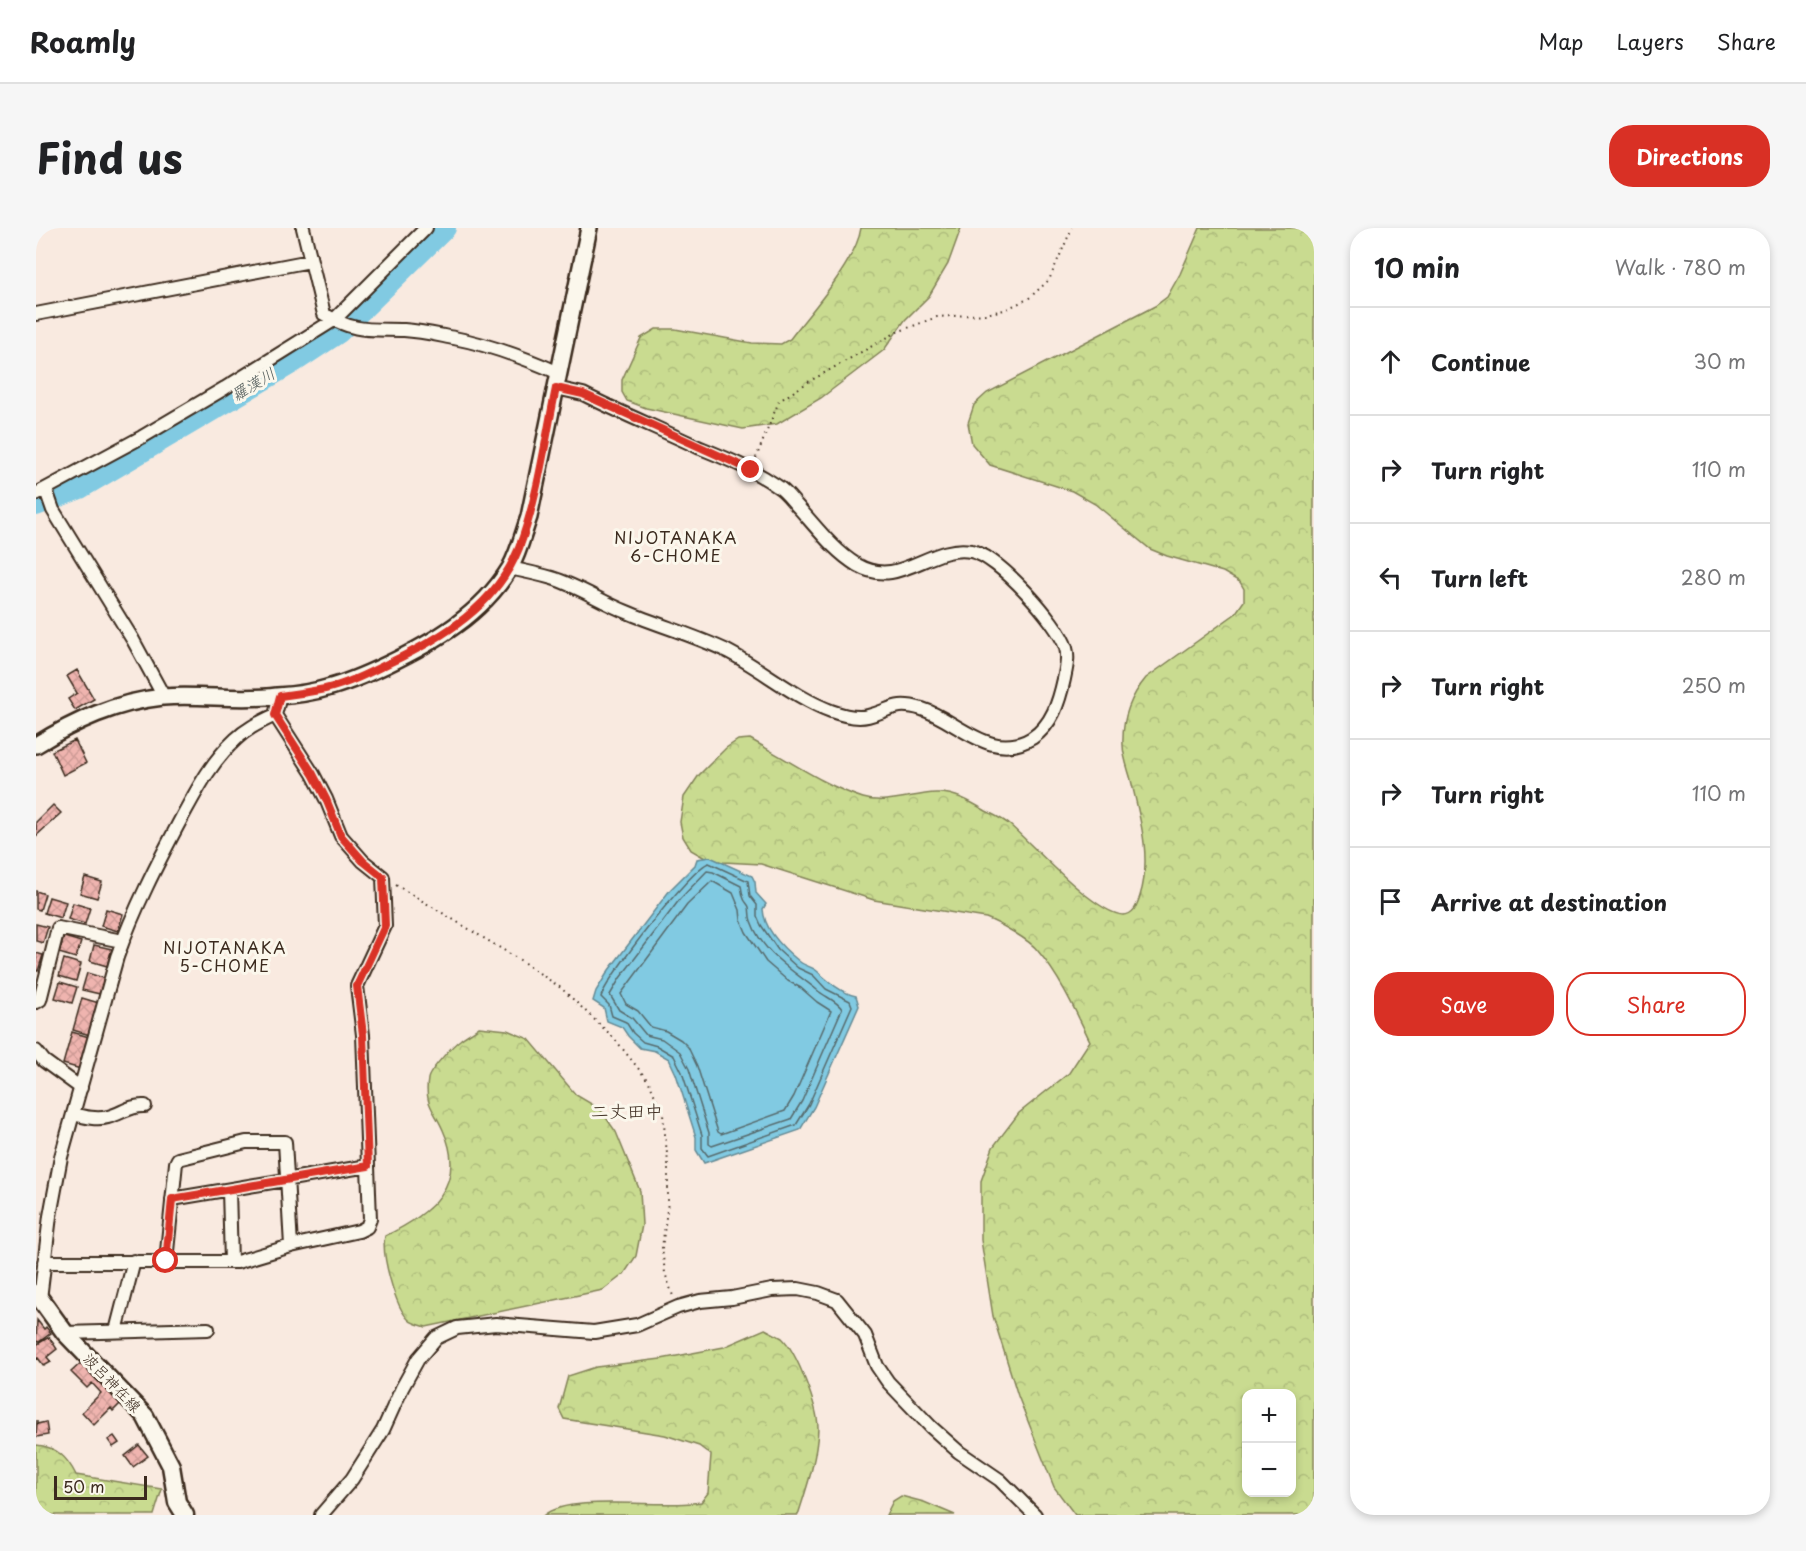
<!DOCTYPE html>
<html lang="en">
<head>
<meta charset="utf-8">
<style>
	:root { --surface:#fff; --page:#f6f6f6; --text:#202124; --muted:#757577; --line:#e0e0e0; --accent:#d93025 }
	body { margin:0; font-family:"Playpen Sans","Klee One",sans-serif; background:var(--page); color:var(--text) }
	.controls { position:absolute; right:18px; bottom:18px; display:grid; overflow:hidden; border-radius:12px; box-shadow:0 3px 9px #0003 }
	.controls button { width:54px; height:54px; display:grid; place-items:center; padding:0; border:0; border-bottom:2px solid var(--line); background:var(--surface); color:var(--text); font:30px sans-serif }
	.scale { position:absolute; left:18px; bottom:15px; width:93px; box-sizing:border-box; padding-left:6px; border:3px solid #3b2a1e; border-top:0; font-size:16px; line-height:21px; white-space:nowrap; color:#3b2a1e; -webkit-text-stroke:4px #fbf7ec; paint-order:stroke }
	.stop { position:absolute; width:18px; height:18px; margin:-14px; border:4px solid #d93025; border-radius:50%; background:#fff }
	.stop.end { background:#d93025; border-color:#fff; box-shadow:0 2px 6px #0008 }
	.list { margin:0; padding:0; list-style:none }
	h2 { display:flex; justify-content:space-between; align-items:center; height:78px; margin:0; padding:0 24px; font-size:26px }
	h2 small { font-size:20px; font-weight:400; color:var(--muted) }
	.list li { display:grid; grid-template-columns:39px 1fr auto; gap:18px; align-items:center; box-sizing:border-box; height:108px; padding:0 24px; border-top:2px solid var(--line) }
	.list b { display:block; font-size:22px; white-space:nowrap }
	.list em { font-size:20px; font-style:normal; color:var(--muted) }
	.actions { display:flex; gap:12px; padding:18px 24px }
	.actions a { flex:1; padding:14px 0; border:2px solid var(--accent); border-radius:24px; text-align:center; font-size:21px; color:var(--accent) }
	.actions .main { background:var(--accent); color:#fff }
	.icon { flex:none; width:33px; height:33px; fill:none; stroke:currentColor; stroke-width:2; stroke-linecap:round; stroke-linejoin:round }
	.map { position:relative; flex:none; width:1278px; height:1287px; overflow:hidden; border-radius:24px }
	header { display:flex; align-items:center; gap:36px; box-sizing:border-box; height:84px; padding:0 30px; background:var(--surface); border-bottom:2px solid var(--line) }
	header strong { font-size:28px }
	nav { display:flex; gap:33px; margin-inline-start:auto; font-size:21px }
	.intro { display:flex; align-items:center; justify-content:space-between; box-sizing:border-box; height:144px; padding:0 36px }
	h1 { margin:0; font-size:42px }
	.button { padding:15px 27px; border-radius:24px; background:var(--accent); color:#fff; font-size:21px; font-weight:700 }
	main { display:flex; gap:36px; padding:0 36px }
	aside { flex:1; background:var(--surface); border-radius:24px; box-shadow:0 3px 9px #0003 }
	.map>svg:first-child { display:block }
</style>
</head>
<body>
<header>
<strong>Roamly</strong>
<nav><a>Map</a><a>Layers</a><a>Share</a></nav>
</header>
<div class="intro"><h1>Find us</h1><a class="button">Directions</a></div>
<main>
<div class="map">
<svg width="1278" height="1287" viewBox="0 0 1278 1287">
	<defs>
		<pattern id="forest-crowns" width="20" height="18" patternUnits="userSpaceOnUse" patternTransform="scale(1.5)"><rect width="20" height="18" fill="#c9db90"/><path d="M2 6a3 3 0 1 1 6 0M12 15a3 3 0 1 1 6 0" fill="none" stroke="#aebc7c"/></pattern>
		<pattern id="building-cross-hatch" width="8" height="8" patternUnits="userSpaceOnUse" patternTransform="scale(1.5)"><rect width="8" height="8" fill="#efb4af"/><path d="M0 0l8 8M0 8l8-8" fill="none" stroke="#ce9b96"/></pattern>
	</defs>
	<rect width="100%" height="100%" fill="#f9eae0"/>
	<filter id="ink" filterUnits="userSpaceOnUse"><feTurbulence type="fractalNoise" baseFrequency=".0167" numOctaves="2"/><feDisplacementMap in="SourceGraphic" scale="12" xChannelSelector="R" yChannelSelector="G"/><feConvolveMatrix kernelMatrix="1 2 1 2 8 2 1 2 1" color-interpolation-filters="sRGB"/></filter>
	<g filter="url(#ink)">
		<!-- forest -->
		<path fill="url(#forest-crowns)" stroke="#828257" stroke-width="1.5" fill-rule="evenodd" d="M825 0H925L912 36 893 68 869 92 848 122 785 170 741 196 707 201 610 180 591 173 586 164V152L605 110 620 101H639L716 115 745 116 754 111C775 83 820 34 825 0Z
			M1164 0H1278V1287H1039L1018 1259 982 1168 957 1088 945 1012V953L957 919 983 885 1033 845 1054 813C1039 782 1024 749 1002 723 994 712 963 695 950 690L838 672 725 636 687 634 669 630 655 622 647 609 644 594 648 569 663 547 690 520 702 512 714 511C749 530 789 558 827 570 850 577 876 566 900 565 918 564 935 574 950 583 958 587 967 591 974 597 997 617 1058 685 1087 687 1098 687 1101 677 1104 668 1116 630 1104 590 1095 552 1092 541 1087 528 1087 517 1086 492 1094 469 1110 450L1199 386 1208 373V361L1204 354 1187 344 1131 328 1114 321 1059 276 1036 263 954 237 936 216 932 195 938 177 951 165 1119 78 1131 69 1144 46ZM1210 1166H1256V1264H1210Z
			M443 799 471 802 493 811 540 867 564 881 580 904 604 963 606 997 600 1028 588 1046 567 1062 390 1099C385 1097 377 1096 373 1092 359 1079 345 1026 349 1008 395 986 432 957 407 902 398 881 388 877 392 851 393 843 417 817 424 812 430 807 437 804 443 799Z
			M729 1101C734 1104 741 1107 746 1110 761 1124 782 1180 782 1200 781 1230 771 1259 762 1287H508C534 1265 629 1281 665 1274L672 1265 675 1227 663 1218 629 1207 528 1191 523 1181 532 1148 560 1139 625 1131 688 1119Z
			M0 1217C21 1219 31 1229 40 1247L126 1261 118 1287H0Z
			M865 1268 888 1274 919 1287H850L857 1273Z"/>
		<!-- water -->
		<path fill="#81cae2" stroke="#658a94" stroke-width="1.5" d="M674 629 716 648 719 654 720 665 730 676 727 681C728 702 749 722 764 734 769 738 777 739 781 743 792 753 805 765 820 768L823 778 778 879 764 902 668 935 660 922V909L640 846 633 831 619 823 604 820 592 808 586 799 571 793 568 780 557 773 560 763 573 742 634 662 659 637 661 631Z"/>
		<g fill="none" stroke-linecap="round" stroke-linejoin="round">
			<!-- shore -->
			<path stroke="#576a6c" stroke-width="1.5" d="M673 635 712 653 714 668 721 677V688L725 697 742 722 762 740 777 747 790 761 814 773 816 778 773 876 760 897 672 928 666 920V907L646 844 638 828 621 818 607 814 597 805 590 794 576 788 573 777 565 769C570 750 657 638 673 635Z
				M671 643 677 644 705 658C706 662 706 667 708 671 709 674 712 676 713 679 714 683 713 688 715 693 726 725 756 742 781 762 789 769 800 772 806 781L766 873 755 891 676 918 673 916V905L653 841 644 824 626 811 610 807 596 790 583 782 574 767 584 750 644 671Z
				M676 653 697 665 704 682 705 692 710 704 730 734 752 753 765 760 781 774 795 783 758 868 749 883 685 906 682 904 661 838 652 819 645 812 630 803 615 799 602 783 590 776 585 766 651 677Z"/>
			<!-- river -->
			<path stroke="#81cae2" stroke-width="22" d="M0 277 44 260 259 133 303 104 409 0"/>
		</g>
		<!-- building -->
		<path fill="url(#building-cross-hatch)" stroke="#3b2a1e" stroke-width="1.5" d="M41 442 58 471 39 482 32 471 41 465 31 448Z
			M39 512 50 535 27 547 16 523Z
			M17 577 25 585 0 608V594Z
			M49 649 66 654 61 670 44 665Z
			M0 663 9 666 4 682 0 681Z
			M13 669 30 674 25 690 8 685Z
			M37 675 54 680 49 696 32 691Z
			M70 681 87 686 82 703 65 698Z
			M0 696 12 699 7 715 0 713Z
			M28 709 45 714 40 730 23 725Z
			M58 717 76 721 71 738 54 733Z
			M0 725 7 727 2 743H0Z
			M28 731 45 736 40 753 23 748Z
			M51 745 68 750 64 766 46 762Z
			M24 754 41 759 36 775 19 770Z
			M46 770 63 775 54 807 37 802Z
			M36 804 53 809 45 841 27 836Z
			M1 1092 8 1101 10 1099 15 1105 3 1114 0 1113Z
			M13 1109 21 1121 11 1129 15 1134 8 1138 2 1130 0 1131V1117Z
			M47 1133 87 1173 77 1183 75 1180 58 1197 46 1184 65 1165 56 1155 51 1160 35 1144Z
			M1 1192V1196L10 1194 12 1207 0 1209Z
			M78 1208 83 1215 77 1219 72 1212Z
			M103 1217 112 1228 97 1239 89 1228Z"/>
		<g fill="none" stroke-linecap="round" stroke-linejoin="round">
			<!-- minor casing -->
			<g stroke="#3b2a1e" stroke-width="16">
				<path id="minor" d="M267 0 288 86C319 105 333 101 368 102 385 103 402 107 418 110 455 117 489 130 523 145
					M0 86 274 33
					M10 262 17 282 97 412 128 469
					M0 266 106 209 189 160 298 92 390 0
					M473 340C488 343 502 346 516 350 542 358 566 374 591 384 624 398 658 407 691 423 726 441 758 469 795 483 806 487 820 491 832 488 856 482 858 473 886 481 921 492 955 535 996 510 1016 497 1023 474 1028 451 1030 441 1033 430 1030 420 1023 395 961 327 935 323 893 316 864 362 821 337 798 323 781 300 763 280 756 273 750 263 741 258 717 241 689 230 662 219 624 201 585 185 547 166L520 160
					M0 774 4 772 22 700 86 713
					M0 823 8 833 45 860
					M37 886C49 889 61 892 72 889 85 886 94 877 109 878
					M193 962 195 1034
					M136 971 332 938
					M130 1033 140 935 142 931 210 914H249L255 1018
					M8 1034H201L255 1018 323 1003 331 999 334 991 327 807 321 758 349 698 347 649 327 633 305 608 290 571 277 546 239 487 244 468
					M4 1071 14 988 25 929 81 729C98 681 121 636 145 591 161 562 175 534 200 511 211 500 225 494 239 487
					M80 1103 98 1033
					M29 1105 172 1101
					M285 1287 316 1251 347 1202 366 1160 382 1131 400 1110 421 1100 460 1096 558 1104 601 1097 642 1079 664 1073 696 1070 736 1062 762 1061 782 1065 801 1072 829 1107 841 1138 852 1154 895 1199 923 1224 964 1252 999 1287"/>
			</g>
			<!-- tertiary casing -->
			<g stroke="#3b2a1e" stroke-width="20">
				<path id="tertiary" d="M0 517C39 493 80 474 127 469 165 466 203 473 241 468 257 467 275 465 291 460 311 455 331 446 350 437 398 414 445 387 474 340 483 324 487 306 493 289L553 0"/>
			</g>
			<!-- secondary casing -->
			<g stroke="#3b2a1e" stroke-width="21">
				<path id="secondary" d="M0 1065 29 1105 109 1188 135 1238 141 1274 149 1287"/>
			</g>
			<!-- path -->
			<path stroke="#3b2a1e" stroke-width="2" stroke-dasharray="1.5 4.5" stroke-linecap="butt" d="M720 230 743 173 774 153 861 104 901 89 950 86 968 82 992 71 1013 52 1036 0
				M360 657 484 732 525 760 578 810 613 854 627 887 632 935V974L626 1020 629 1045 637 1068"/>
			<!-- minor -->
			<use href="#minor" stroke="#fbf7ec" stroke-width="12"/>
			<!-- tertiary -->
			<use href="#tertiary" stroke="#fbf7ec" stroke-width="15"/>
			<!-- secondary -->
			<use href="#secondary" stroke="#fbf7ec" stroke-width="16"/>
		</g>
	</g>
	<g fill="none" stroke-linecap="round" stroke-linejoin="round" filter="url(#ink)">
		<!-- route -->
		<path stroke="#d93025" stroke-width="8" d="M130 1033 136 971 332 938 327 807 321 758 349 698 347 649 327 633 305 608 290 571 277 546 239 487 244 468C259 466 274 464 289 461 311 456 333 445 353 435 406 410 460 378 483 320 502 270 509 213 520 160L547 166 715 242"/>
	</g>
	<g text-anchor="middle" stroke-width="6" stroke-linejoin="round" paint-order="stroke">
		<!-- street labels -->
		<g font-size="15" fill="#3b2a1e" stroke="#fbf7ec">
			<text transform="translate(76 1155) rotate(46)" y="5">波呂神在線</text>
		</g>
		<!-- water labels -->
		<g font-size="16" font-style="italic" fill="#505a59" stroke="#fbf7ec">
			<text transform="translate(217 156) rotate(-31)" y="6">羅漢川</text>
		</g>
		<!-- neighbourhood labels -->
		<g font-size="16" letter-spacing="1.5" fill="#3b2a1e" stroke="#fbf7ec">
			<text x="640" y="316">NIJOTANAKA<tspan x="640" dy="18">6-CHOME</tspan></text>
			<text x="189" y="726">NIJOTANAKA<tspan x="189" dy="18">5-CHOME</tspan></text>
		</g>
		<!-- quarter labels -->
		<g font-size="18" fill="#3b2a1e" stroke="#fbf7ec">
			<text x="591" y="890">二丈田中</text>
		</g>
	</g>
</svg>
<div class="controls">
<button>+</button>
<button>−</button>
</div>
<div class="scale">50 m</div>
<div class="stop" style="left:130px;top:1033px"></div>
<div class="stop end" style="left:715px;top:242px"></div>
</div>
<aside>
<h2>10 min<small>Walk · 780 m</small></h2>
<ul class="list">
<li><svg class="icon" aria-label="ahead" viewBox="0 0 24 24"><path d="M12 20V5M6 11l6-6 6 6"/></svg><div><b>Continue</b></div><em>30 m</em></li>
<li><svg class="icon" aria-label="right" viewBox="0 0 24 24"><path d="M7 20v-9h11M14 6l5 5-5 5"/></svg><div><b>Turn right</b></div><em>110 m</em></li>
<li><svg class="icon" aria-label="left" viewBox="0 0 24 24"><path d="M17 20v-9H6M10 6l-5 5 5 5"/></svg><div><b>Turn left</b></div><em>280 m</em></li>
<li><svg class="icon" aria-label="right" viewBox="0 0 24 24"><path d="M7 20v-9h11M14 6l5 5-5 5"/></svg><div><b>Turn right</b></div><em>250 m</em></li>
<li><svg class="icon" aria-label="right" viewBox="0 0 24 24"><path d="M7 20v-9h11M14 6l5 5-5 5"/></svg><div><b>Turn right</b></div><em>110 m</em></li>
<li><svg class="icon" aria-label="arrive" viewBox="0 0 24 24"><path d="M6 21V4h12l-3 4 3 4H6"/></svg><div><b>Arrive at destination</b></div></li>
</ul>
<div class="actions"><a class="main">Save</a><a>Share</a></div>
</aside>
</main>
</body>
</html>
